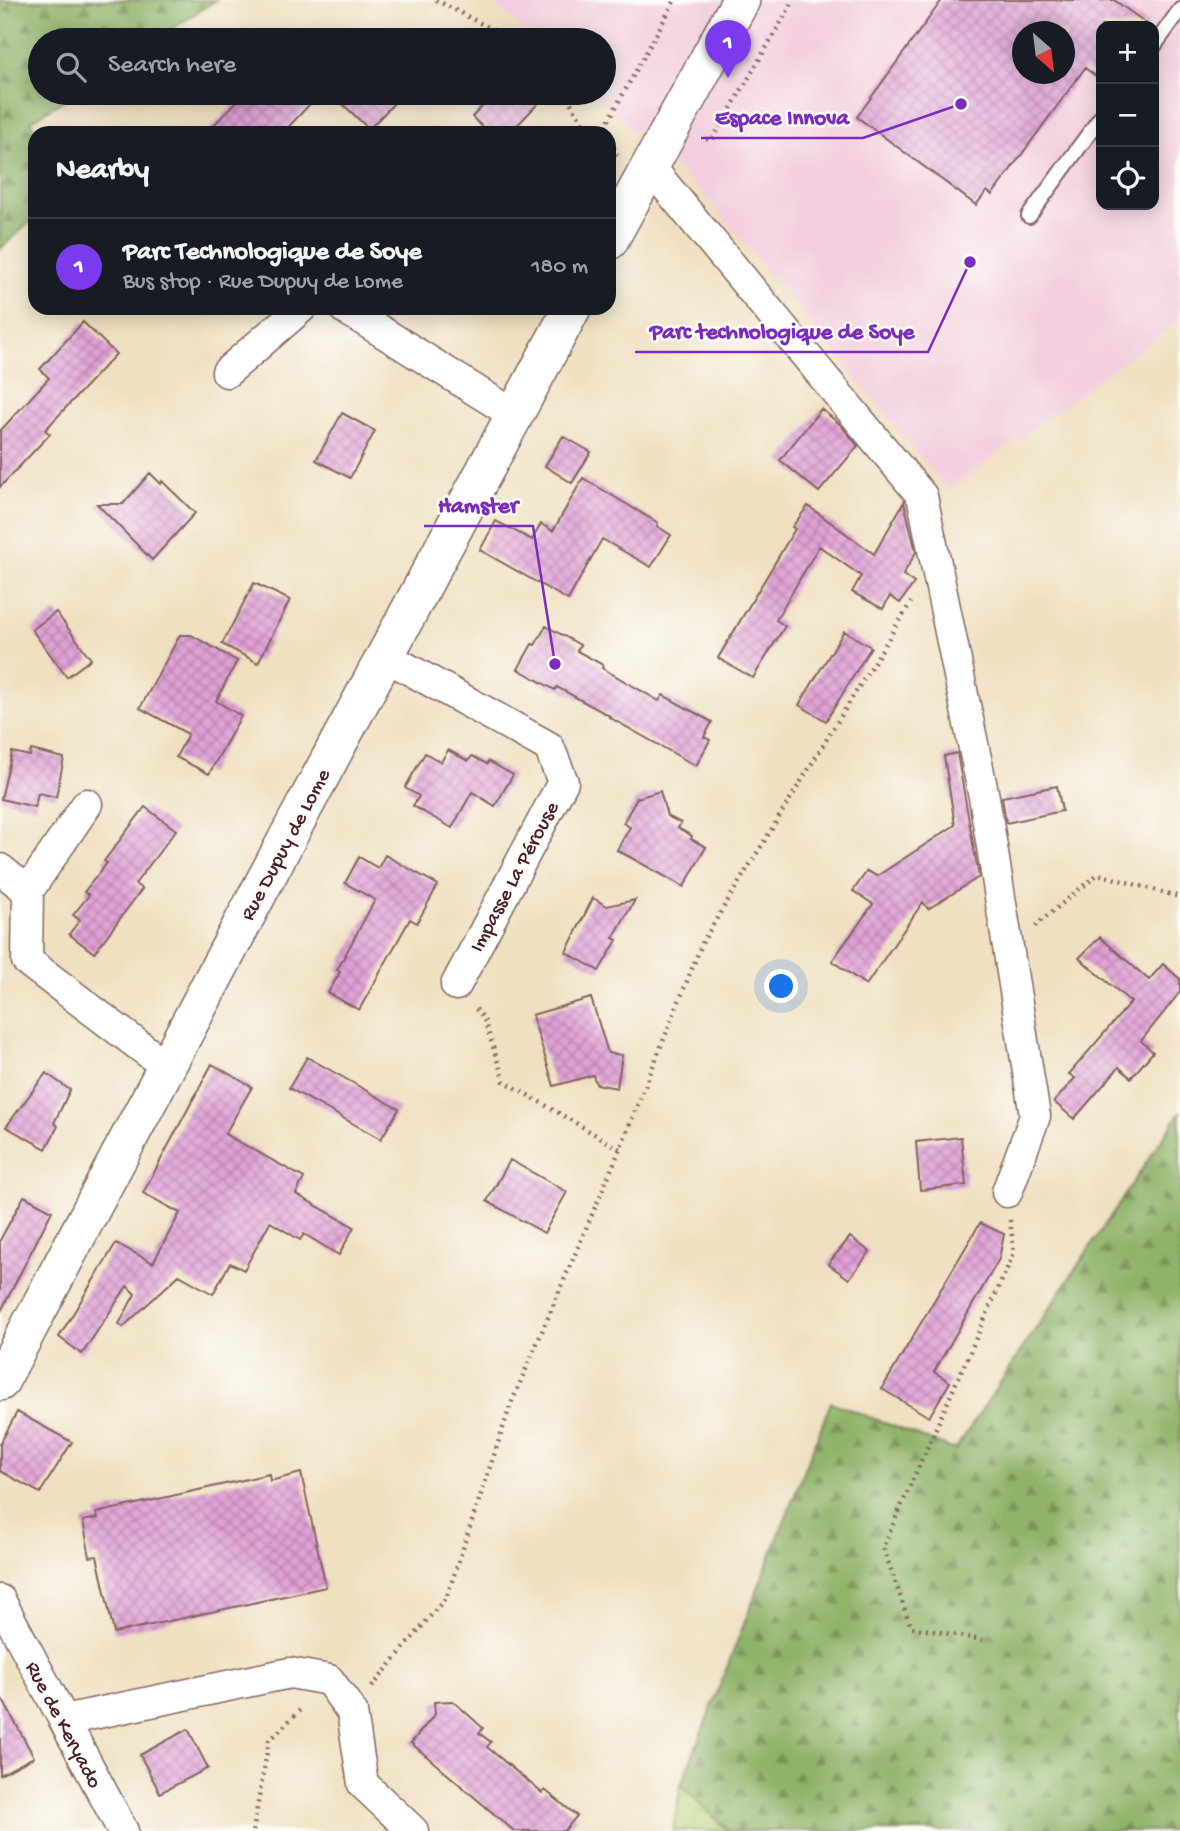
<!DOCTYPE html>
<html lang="en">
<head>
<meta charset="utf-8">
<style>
	:root { --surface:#171b24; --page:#20242c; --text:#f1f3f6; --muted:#9ea1a6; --line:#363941; --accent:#7c3aed }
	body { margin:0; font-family:"Gochi Hand",sans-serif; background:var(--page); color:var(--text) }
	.controls { position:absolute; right:21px; top:21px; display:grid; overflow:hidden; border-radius:14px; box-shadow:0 4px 18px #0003 }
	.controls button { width:63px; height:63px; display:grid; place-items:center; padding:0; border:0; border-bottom:2px solid var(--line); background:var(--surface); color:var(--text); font:35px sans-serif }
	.compass { position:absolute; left:1012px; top:21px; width:63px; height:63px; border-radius:50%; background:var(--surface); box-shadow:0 4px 18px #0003; rotate:152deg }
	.you { position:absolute; left:782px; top:987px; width:24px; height:24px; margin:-18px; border:5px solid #fff; border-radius:50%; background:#1a73e8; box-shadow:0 0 0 10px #1a73e833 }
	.badge { display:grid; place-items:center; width:46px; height:46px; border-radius:50%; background:var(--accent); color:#fff; font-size:23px; font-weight:700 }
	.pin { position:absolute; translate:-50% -58px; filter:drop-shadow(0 2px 4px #0008) }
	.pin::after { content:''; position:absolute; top:37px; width:24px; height:21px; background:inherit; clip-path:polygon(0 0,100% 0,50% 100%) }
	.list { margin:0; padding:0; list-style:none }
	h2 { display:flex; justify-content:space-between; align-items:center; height:91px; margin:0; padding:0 28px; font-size:30px }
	h2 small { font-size:23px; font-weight:400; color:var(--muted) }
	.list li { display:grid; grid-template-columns:46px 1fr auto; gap:21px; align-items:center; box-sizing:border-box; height:98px; padding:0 28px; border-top:2px solid var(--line) }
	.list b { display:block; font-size:26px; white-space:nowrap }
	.list p { margin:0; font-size:23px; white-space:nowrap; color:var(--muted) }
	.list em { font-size:23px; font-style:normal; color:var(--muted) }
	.icon { flex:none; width:38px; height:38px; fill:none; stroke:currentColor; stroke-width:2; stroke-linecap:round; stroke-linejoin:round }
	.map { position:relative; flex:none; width:1180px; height:1831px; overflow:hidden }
	.search { position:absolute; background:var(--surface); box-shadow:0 4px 18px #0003; left:28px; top:28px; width:588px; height:77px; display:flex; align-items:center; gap:18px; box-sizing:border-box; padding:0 24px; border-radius:38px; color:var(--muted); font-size:26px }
	.panel { position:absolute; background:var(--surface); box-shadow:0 4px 18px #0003; left:28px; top:126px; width:588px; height:189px; border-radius:21px }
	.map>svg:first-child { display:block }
</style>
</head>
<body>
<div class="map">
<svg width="1180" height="1831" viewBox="0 0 1180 1831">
	<defs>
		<pattern id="grass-tufts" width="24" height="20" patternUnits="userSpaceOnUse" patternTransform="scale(1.75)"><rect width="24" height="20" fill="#b4d177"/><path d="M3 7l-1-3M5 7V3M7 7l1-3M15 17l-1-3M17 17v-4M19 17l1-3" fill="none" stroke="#9cb367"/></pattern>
		<pattern id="forest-firs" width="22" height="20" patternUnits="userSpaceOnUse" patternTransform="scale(1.75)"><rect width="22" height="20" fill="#8fb368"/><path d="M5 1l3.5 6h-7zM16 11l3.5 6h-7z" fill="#779156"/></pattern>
		<pattern id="building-cross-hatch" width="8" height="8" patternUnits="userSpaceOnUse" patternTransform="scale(1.75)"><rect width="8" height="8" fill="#e0a1d6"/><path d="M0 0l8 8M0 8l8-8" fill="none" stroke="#b883ae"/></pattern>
	</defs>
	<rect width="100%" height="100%" fill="#fdfcf7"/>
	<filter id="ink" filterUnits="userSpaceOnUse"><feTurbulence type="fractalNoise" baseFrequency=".0143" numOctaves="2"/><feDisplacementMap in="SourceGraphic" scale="14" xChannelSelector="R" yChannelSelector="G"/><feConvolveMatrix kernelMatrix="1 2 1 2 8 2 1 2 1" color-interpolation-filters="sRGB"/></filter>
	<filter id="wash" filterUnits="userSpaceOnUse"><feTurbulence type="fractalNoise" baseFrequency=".00686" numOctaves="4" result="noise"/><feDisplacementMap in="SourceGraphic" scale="28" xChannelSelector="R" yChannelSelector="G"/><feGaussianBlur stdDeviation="1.57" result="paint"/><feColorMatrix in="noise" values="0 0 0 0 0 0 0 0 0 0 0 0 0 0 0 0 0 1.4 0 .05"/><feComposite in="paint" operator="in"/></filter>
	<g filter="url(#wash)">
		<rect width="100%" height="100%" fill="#efe0c1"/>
		<!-- built -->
		<path fill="#f3cfdf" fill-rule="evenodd" d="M489 0H1180V320L948 490 706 197 592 93H604V40H534ZM1101 26H1154V205H1101ZM1023 32H1064V74H1023Z"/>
		<!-- grass -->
		<path fill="url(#grass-tufts)" stroke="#7f7851" stroke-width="2" d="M681 1785 729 1831H673Z"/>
		<!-- forest -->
		<path fill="url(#forest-firs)" stroke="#6c694a" stroke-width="2" d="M0 0H216L155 40H40V93H75L31 121 36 133 35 218 0 249Z
			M1180 1112V1831H729L681 1785 831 1402 955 1450Z"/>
		<g id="blocks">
			<!-- building -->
			<path fill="url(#building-cross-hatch)" fill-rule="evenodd" d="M942 0H1114L1150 26H1101V80L1085 68 992 195 987 191 976 205 857 117ZM1023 32H1065V74H1023Z
				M245 93H320L283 133H206Z
				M331 93H404L369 129Z
				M495 93H548L510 133H489L472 117Z
				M83 322 116 354 45 430 50 434 0 487V431L49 378 40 369Z
				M821 409 841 425 858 446 819 492 780 460Z
				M342 413 375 431 350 478 316 460Z
				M563 436 591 452 572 483 545 466Z
				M150 473 161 484 162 481 195 513 152 560 97 504H123Z
				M583 478 658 523 657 526 671 535 651 567 602 539 568 600 480 550 496 521 532 540 541 524 553 531Z
				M904 502 916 552 903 575 914 583 900 603 890 596 883 609 852 592 861 576 819 546 776 620 785 626 753 678 718 658 795 529 792 527 808 506 874 554Z
				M254 583 290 600 258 663 222 644Z
				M56 612 91 659 67 677 32 630Z
				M546 626 580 645 577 651 603 665 602 668 659 701 663 695 712 722 704 737 710 740 696 766 609 717 610 716 557 687 555 690 518 669 532 644 535 645Z
				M844 631 871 647 826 721 799 705Z
				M180 635H191L237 661 216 701 241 716 209 774 176 757 188 734 140 708Z
				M31 750 64 758 56 797 38 793 35 807 1 799 12 752 30 756Z
				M448 750 468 761 472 756 487 764 488 761 513 775 495 806 472 792 452 828 413 806 419 796 405 788 425 753 441 762Z
				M957 753 979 877 928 909 923 902 866 985 832 961 873 904 853 891 867 871 877 876 955 825 944 756Z
				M1057 786 1062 811 1006 823 1002 797Z
				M660 791 667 816 681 823 678 828 692 836 691 839 706 847 684 887 617 850 630 827 623 823 637 798Z
				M145 807 176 830 135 884 142 889 94 953 69 934 80 920 73 915 89 895 84 892 107 863 104 861Z
				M385 855 438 885 417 923 410 919 359 1010 328 993 340 972 337 970 375 900 345 883 359 857 378 868Z
				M593 898 607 906 635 900 613 938 617 940 599 971 566 952Z
				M1100 937 1149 980 1163 964 1180 979V992L1141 1041 1153 1052 1131 1078 1119 1067 1074 1119 1054 1102 1075 1078 1069 1074 1131 1002 1079 958Z
				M591 998 608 1053 622 1055 617 1088 596 1084 593 1075 554 1086 532 1015Z
				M307 1057 399 1109 381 1139 289 1088Z
				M212 1064 252 1087 225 1134 304 1178 296 1194 354 1227 339 1255 304 1234 300 1240 270 1222 244 1270 230 1263 213 1294 179 1275 123 1327 119 1324 135 1294 127 1286 82 1354 59 1337 116 1243 153 1263 180 1213 143 1193Z
				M46 1073 70 1090 54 1123 58 1126 46 1149 6 1127Z
				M961 1137 966 1185 920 1190 916 1142Z
				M510 1160 567 1192 544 1233 487 1201Z
				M24 1196 52 1211 0 1313V1240Z
				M980 1223 1004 1234 999 1259 934 1372 950 1382 929 1417 882 1389Z
				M850 1237 870 1252 849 1279 828 1264Z
				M17 1412 72 1442 40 1493 0 1471V1444Z
				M301 1473 326 1587 114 1633 97 1556 90 1557 83 1521 98 1518 96 1513 243 1480 269 1474 270 1481Z
				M0 1695 34 1757 0 1775Z
				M453 1701 483 1728 479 1733 491 1742 487 1747 542 1793 545 1790 577 1816 564 1831H514L411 1743 435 1714 434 1702Z
				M188 1729 208 1768 160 1793 140 1755Z"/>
		</g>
	</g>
	<g filter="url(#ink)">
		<use href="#blocks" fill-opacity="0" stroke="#846360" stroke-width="2"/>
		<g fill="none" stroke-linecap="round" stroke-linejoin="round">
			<!-- service casing -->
			<g stroke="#846360" stroke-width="18">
				<path id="service" d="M1154 46 1180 10
					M1029 216 1101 117"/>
			</g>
			<!-- minor casing -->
			<g stroke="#846360" stroke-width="33">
				<path id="minor" d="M650 167 922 496 984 797 1035 1116 1007 1192
					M344 308 515 415
					M227 372 301 308
					M385 656 549 747 563 782 456 985
					M0 869 28 891 27 961 166 1066
					M28 891 87 804
					M0 1600 123 1831
					M64 1720 290 1673 329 1680 352 1712 363 1784 413 1831"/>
			</g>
			<!-- tertiary casing -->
			<g stroke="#846360" stroke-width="40">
				<path id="tertiary" d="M609 241 741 0
					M0 1382 289 835 572 308"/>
			</g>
			<!-- path -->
			<path stroke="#846360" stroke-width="4.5" stroke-dasharray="2 5" stroke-linecap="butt" d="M436 0 501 34 507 40
				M561 93 569 100 589 133
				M609 133 606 125 675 0
				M609 134 617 156
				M706 139H713L794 0
				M1035 926 1098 874 1180 897
				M476 1009 484 1019 504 1081 620 1149
				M983 1640 911 1627 883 1547 1014 1253 1010 1220
				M372 1687 447 1596 511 1404 620 1149 703 941 911 602
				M253 1831 269 1741 303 1707"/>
			<!-- service -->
			<use href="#service" stroke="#fff" stroke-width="14"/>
			<!-- minor -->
			<use href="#minor" stroke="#fff" stroke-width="30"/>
			<!-- tertiary -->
			<use href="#tertiary" stroke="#fff" stroke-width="37"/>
		</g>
	</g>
	<g text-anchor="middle" stroke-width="5" stroke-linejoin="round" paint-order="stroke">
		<!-- street labels -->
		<g font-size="21" fill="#4a1f2b" stroke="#fdfcf7">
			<text transform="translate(284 844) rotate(-62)" y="7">Rue Dupuy de Lome</text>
			<text transform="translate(513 876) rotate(-62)" y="7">Impasse La Pérouse</text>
			<text transform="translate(65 1724) rotate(62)" y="7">Rue de Keryado</text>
		</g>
	</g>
	<!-- callouts -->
	<path fill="none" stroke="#7b2cbf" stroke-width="2.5" d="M961 104L863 138H701M970 262L928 352H635M555 664L533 526H424"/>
	<g fill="#7b2cbf" stroke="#fdfcf7" stroke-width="2.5">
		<circle cx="961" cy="104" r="7"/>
		<circle cx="970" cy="262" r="7"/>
		<circle cx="555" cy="664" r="7"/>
	</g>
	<g font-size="23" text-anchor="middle" font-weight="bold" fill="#7b2cbf" stroke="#fdfcf7" stroke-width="5" stroke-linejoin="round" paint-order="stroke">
		<text x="782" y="124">Espace Innova</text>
		<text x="782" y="338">Parc technologique de Soye</text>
		<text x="478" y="512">Hamster</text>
	</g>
</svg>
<div class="controls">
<button>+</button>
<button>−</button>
<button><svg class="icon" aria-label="locate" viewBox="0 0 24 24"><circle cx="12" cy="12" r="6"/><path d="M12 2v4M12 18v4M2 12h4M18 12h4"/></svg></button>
</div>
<svg class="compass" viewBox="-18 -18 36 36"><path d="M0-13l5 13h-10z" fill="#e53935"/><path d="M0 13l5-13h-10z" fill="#9ea1a6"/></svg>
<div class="you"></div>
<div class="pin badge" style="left:728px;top:78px">1</div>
<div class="search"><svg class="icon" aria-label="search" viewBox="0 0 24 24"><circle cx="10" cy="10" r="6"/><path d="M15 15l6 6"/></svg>Search here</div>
<section class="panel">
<h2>Nearby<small></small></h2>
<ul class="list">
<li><span class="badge">1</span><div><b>Parc Technologique de Soye</b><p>Bus stop · Rue Dupuy de Lome</p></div><em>180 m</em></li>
</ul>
</section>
</div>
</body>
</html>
